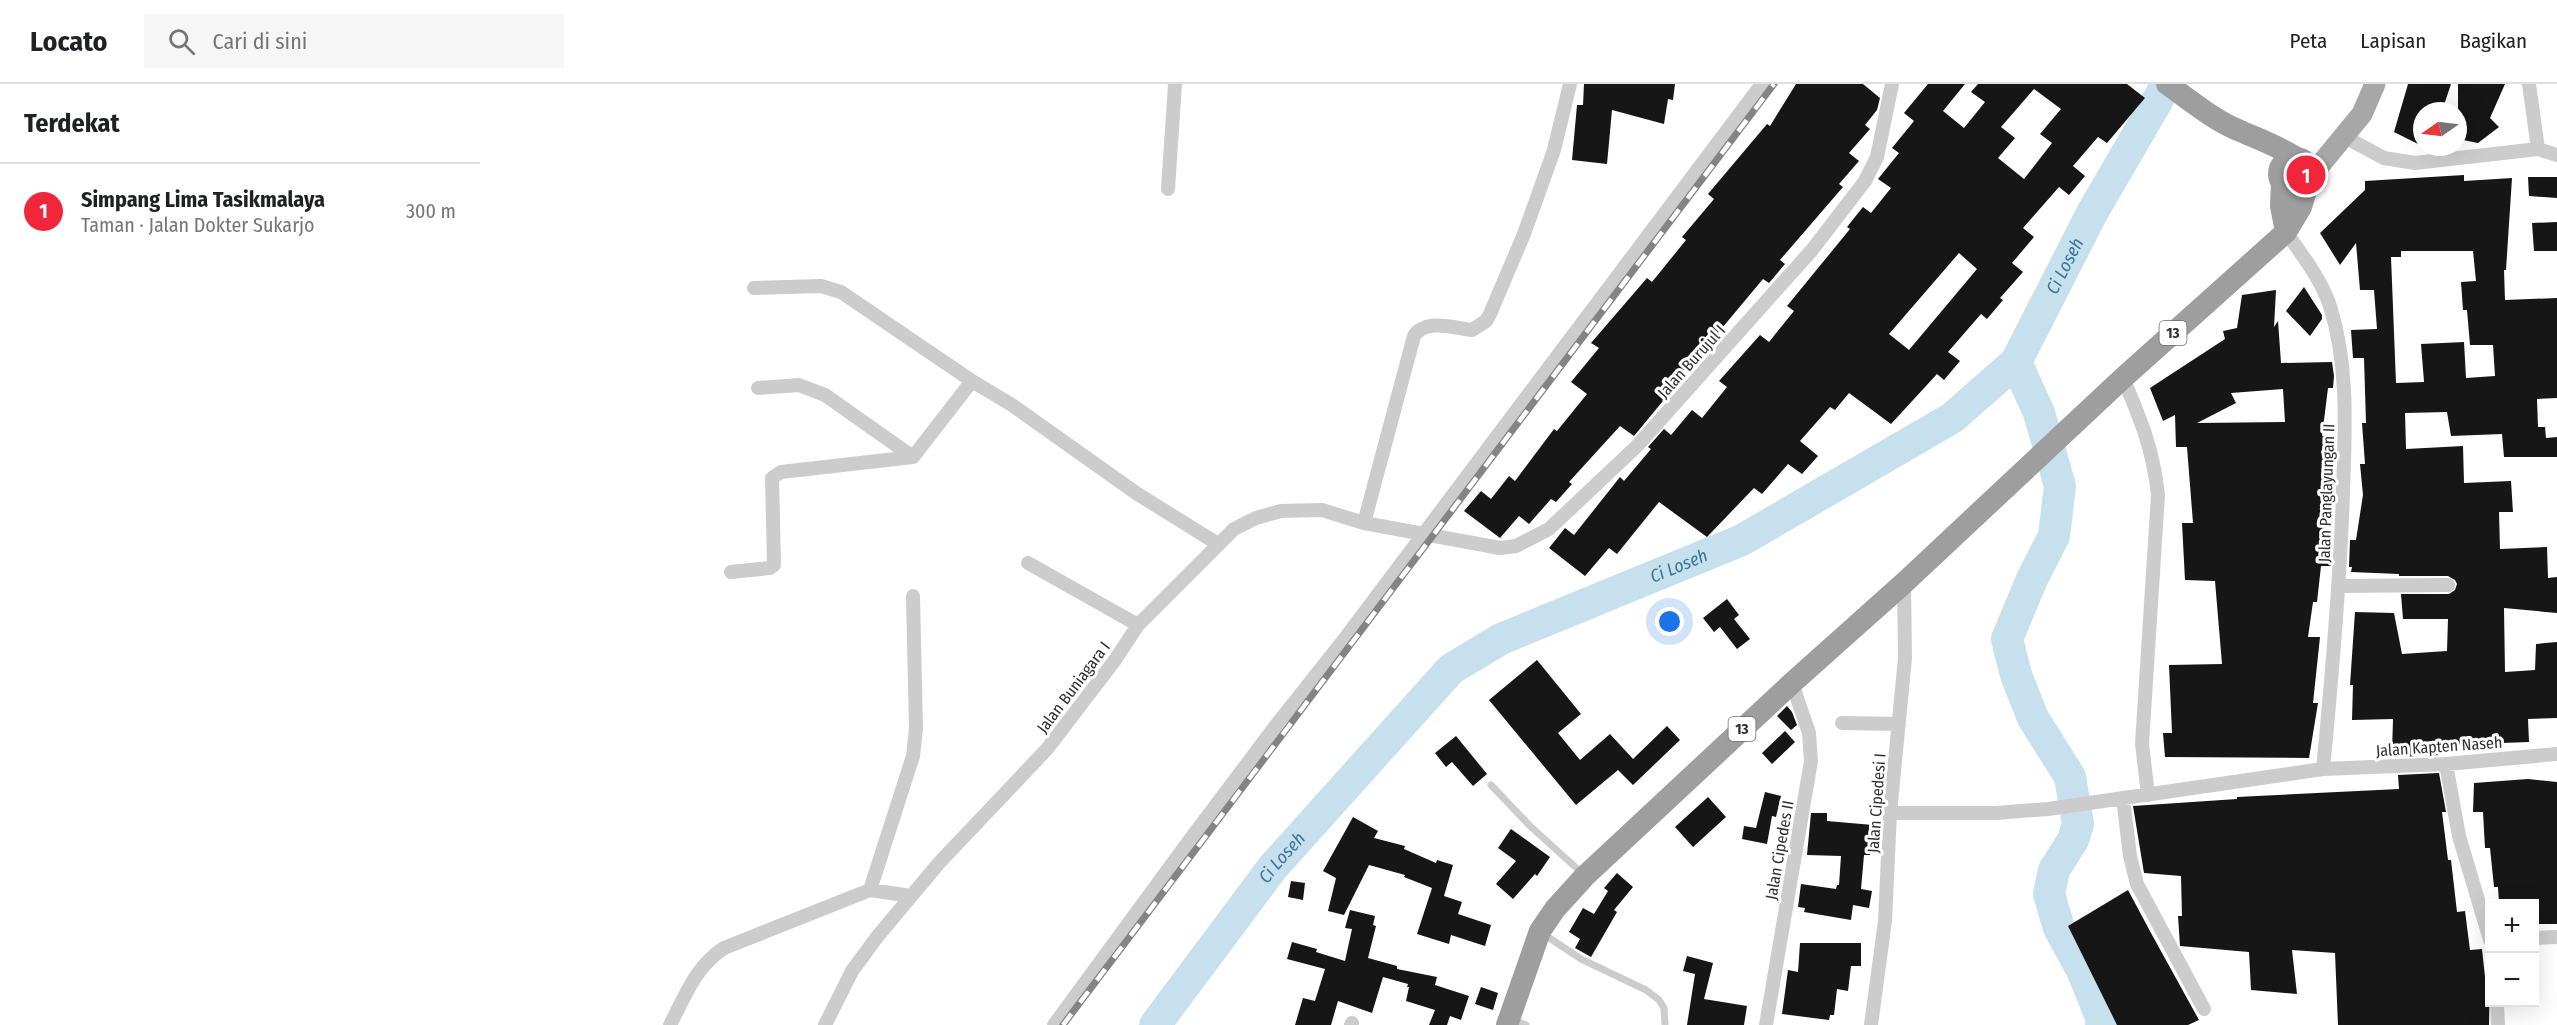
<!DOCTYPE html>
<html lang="id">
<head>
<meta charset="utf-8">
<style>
	:root { --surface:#fff; --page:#f6f6f6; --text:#202124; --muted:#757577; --line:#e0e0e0; --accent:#f1263b }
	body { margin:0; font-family:"Fira Sans Condensed",sans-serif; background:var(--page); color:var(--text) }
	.controls { position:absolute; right:18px; bottom:18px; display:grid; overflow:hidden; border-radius:0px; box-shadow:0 6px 24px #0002 }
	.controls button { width:54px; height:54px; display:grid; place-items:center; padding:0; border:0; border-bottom:2px solid var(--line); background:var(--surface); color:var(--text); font:30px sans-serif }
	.compass { position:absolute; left:1933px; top:18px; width:54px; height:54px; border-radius:50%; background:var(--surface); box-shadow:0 6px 24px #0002; rotate:256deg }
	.you { position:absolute; left:1190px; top:538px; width:21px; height:21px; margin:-15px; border:4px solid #fff; border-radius:50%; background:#1a73e8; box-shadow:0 0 0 9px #1a73e833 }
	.badge { display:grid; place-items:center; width:39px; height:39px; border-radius:50%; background:var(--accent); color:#fff; font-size:20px; font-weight:700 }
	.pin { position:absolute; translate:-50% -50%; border:3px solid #fff; box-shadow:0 2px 6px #0006 }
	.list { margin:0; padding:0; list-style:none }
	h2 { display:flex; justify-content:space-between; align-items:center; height:78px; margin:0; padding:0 24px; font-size:26px }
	h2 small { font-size:20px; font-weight:400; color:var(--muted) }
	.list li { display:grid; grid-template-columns:39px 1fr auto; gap:18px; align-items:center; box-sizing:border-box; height:96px; padding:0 24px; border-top:2px solid var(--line) }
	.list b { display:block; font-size:22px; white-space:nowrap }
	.list p { margin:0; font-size:20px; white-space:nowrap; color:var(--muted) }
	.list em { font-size:20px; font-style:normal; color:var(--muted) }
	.icon { flex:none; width:33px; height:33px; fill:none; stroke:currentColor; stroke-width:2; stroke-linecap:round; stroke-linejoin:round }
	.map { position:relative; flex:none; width:2077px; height:941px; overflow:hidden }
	header { display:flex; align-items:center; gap:36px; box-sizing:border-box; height:84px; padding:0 30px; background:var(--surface); border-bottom:2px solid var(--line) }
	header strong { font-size:28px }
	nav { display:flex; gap:33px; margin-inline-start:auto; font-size:21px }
	.search { width:420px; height:54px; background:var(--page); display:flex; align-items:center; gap:15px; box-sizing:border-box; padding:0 21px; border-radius:0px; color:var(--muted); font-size:22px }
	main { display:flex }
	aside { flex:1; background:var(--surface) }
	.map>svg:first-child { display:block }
</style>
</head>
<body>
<header>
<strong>Locato</strong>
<div class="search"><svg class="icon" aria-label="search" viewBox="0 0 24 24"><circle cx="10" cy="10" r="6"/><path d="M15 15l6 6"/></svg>Cari di sini</div>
<nav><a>Peta</a><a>Lapisan</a><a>Bagikan</a></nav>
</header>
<main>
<aside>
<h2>Terdekat<small></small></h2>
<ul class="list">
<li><span class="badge">1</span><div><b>Simpang Lima Tasikmalaya</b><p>Taman · Jalan Dokter Sukarjo</p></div><em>300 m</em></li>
</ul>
</aside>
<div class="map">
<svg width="2077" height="941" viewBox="0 0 2077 941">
	<rect width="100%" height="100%" fill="#fff"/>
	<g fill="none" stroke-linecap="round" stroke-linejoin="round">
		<!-- river -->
		<g stroke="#c6e0ee" stroke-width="32">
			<path d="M1536 278 1559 329 1580 402 1574 452 1552 495 1527 555 1536 591 1553 634 1590 693 1598 740 1593 756 1574 786 1569 810 1579 844 1603 888 1622 936 1621 941"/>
			<path id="s1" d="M675 941 793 783 971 585 1021 555 1262 456 1472 334 1536 278 1612 129 1687 0"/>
		</g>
	</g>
	<!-- building -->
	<path fill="#161616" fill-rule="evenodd" d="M1104 0H1195L1193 16 1188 15 1184 40 1132 26 1127 80 1092 76 1097 21H1103Z
		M1316 0H1383L1400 14 1397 26 1385 41 1390 45 1369 69 1379 77 1359 100 1363 103 1300 176 1305 180 1289 199 1283 195 1237 250 1242 254 1225 272 1220 268 1189 304 1192 306 1154 352 1140 342 1089 398 1092 400 1076 418 1071 415 1049 440 1039 432 1020 454 984 427 1001 407 1011 415 1029 392 1035 397 1074 345 1077 347 1107 310 1091 298 1119 264 1111 259 1167 194 1172 198 1206 156 1202 153 1234 115 1228 110 1287 40 1290 42Z
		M1448 0H1485L1463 27 1484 44 1505 18 1491 8 1498 0H1647L1665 14 1627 59 1618 53 1593 82 1605 92 1589 111 1579 103 1543 144 1554 153 1532 179 1543 188 1520 214 1523 216 1507 235 1501 230 1468 268 1480 277 1464 296 1457 290 1411 340 1369 309 1355 326 1350 323 1320 357 1338 372 1322 390 1308 380 1282 410 1274 404 1227 453 1179 418 1137 470 1129 464 1105 492 1069 464 1085 444 1094 451 1140 393 1144 397 1171 365 1168 363 1184 345 1191 351 1212 326 1222 334 1247 303 1239 297 1280 251 1289 258 1314 227 1307 222 1370 145 1367 143 1383 123 1391 129 1411 104 1398 95 1419 69 1412 64 1434 37 1424 29ZM1554 5 1581 25 1560 50 1572 59 1544 95 1518 74 1535 54 1521 43ZM1479 169 1497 185 1429 266 1409 250Z
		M1928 0H1971L1962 27H1942V62L1914 48Z
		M1978 0H2025L2010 34 2019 43 1998 59 1978 55Z
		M1984 91V97L2032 94 2026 186H2024L2025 216 2077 214V314L2057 315 2058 343H2065L2066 354 2077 353V373H2024L2022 350 1971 352 1967 328 1925 329 1926 365 1983 362 1984 399 2031 397 2033 428H2019L2020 465 2067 463 2068 494 2077 493V529L2024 524 2025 588 2055 586 2056 560 2077 558V634L2048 635 2049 658 1968 661V668H1959L1960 671 1918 673V669H1912L1913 635 1872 636 1873 601H1870L1875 528 1914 529 1922 570 1967 567 1968 535H1923L1921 510H1969L1975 506 1977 500 1975 496 1968 492H1919V490L1871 488 1872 483H1869L1870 456H1876L1883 411 1880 380H1885L1882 339H1886L1884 274H1873L1871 246 1897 245 1894 206H1880L1876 159 1860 181 1840 149 1885 106V97ZM1921 167H1993L1996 197 1981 198 1983 226H1987L1990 261H2013L2015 292 1986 294 1984 258 1941 260 1944 298 1916 299 1911 173H1921Z
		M2048 93H2077V114L2049 112Z
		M2077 138V167H2054L2052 139Z
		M1824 203 1842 231V235L1830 252 1806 227Z
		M1796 206 1794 243 1798 237 1801 279 1852 278 1854 292 1853 304H1848L1842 352H1852L1848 387H1853L1846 457H1852L1851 482H1841L1837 518H1833L1828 553H1840L1833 619H1838L1829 674 1685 673 1683 649H1692L1689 581 1742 580 1735 497 1705 496 1702 439H1713L1707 363H1696L1695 331 1683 337 1670 304 1745 255 1743 247 1757 244 1762 211ZM1803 305 1805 338 1717 339 1756 319 1751 309Z
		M1247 515 1259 531 1254 535 1270 555 1257 565 1240 543 1234 548 1223 534Z
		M1057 576 1101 630 1078 649 1100 676 1130 650 1153 675 1187 642 1200 656 1153 701 1138 686 1096 721 1009 616Z
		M1307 622 1312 628 1317 641 1311 646 1297 632Z
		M1305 647 1315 658 1292 680 1282 669Z
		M976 652 1007 690 993 702 972 678 966 683 955 669Z
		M1959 689 1966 728H1962L1968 776H1971L1977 828 1985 827 1990 866 2002 865 2005 893H2010L2009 941H1858L1855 869 1812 866 1817 910 1771 906 1769 868 1700 862 1698 832H1702L1701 792 1664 789 1653 722 1757 715V713L1919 705 1918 691Z
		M2048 695 2077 698V840H2055V819H2019L2018 803H2014L2010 764H2005L2003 728H1993L1994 699Z
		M1285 708 1301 712 1296 733 1292 732 1287 760 1262 755 1264 742 1276 744Z
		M1228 713 1246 733 1213 763 1195 743Z
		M1331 729H1347V737L1393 741 1390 771H1384L1381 805 1392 807 1389 824 1373 821 1371 836 1324 828 1325 824 1318 823 1321 800 1356 805 1357 801H1359L1361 772 1327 771Z
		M873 733 898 747 894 754 925 762 924 765 956 779 957 776 973 781 964 812 982 818 978 830 1011 841 1005 862 971 851 969 860 937 850 952 804 924 793 925 791 889 781 864 831 848 827 856 794 843 787Z
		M1031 745 1070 773 1057 792 1055 790 1033 815 1016 800 1036 777 1018 764Z
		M1137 789 1153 803 1134 826 1137 828 1111 873 1095 864 1100 855 1089 848 1103 824 1114 830 1128 807 1124 804Z
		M811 797 825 799 823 816 808 813Z
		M1648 806 1671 849 1719 936 1708 941H1637L1588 842Z
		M870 826 895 832 893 841 896 842 888 874 917 882V885L957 893 955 901 989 912 981 936 970 932 967 941H949L955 926 926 917 929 903H927L928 900 903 893 892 929 858 917 851 941H815L823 914 835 917 845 885 807 875 812 858 837 865 836 868 865 877 872 845 865 844Z
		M1320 859H1381V882H1371L1368 907 1357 905 1354 931H1350L1349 936 1302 930 1308 886 1318 888Z
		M1207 872 1233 879 1224 915 1267 922 1264 941H1207L1215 890 1203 887Z
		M1001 903 1018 909 1013 926 995 920Z"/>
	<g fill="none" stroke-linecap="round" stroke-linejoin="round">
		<!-- service -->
		<path stroke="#ccc" stroke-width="7" d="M1011 701 1050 742 1103 790
			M1062 849 1101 875 1166 906 1179 916 1184 924 1185 941
			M1031 935 1046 941"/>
		<!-- minor -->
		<path stroke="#ccc" stroke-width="14" d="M2049 0 2058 65
			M1863 52 1904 74 1935 79 2058 65 2077 71
			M688 105 695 0
			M1806 148C1822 171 1841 195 1850 222 1869 283 1865 345 1863 408 1860 500 1852 592 1843 685
			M274 204 341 202 361 208 492 297
			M1643 294C1661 336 1673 365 1678 411L1662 660 1668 711
			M278 304 319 301 345 311 433 373
			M884 439 934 252C946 234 974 244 992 246L1006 237 1010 230 1044 150 1074 66 1090 0
			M548 479 658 541
			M251 488 290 484 294 481 292 394 301 388 433 373 492 297 532 321 656 409 738 460
			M1860 502 1968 501
			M1362 639 1419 640
			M1966 680 1979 752 2010 856
			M1643 714 1650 772 1657 800 1724 925
			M1410 729H1516L1568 725 1843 685 1966 680 2077 670
			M390 806 433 672 436 644 433 512
			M2054 854 2077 853
			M2017 918 2018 941
			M190 941C205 912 216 882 244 864L390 806 431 812
			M345 941 372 887 397 853 459 779 567 665 635 576 658 541 754 445 776 434 801 427 842 426 884 439 1020 464 1036 462 1069 445 1157 362 1332 166 1385 97 1397 73 1412 0
			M574 941 709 757 797 640 866 553 1282 0
			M871 941 872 939
			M1286 941 1331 677 1329 649 1312 599
			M1391 941 1405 837 1410 729 1425 574 1424 499"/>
		<!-- primary -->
		<path stroke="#a7a7a7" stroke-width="21" d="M1831 92 1882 30 1895 0"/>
		<!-- trunk -->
		<path stroke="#9e9e9e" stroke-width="22" d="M1687 0C1710 16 1732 35 1758 46 1778 55 1798 62 1817 74
			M1799 90a16 16 0 1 1 32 0a16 16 0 1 1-32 0Z
			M1802 99 1801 122 1806 148
			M1027 941 1060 847 1075 825 1105 792 1312 599 1424 499 1643 294 1806 148 1821 123 1829 97"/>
		<!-- rail casing -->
		<g stroke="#848484" stroke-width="7">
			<path id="rail" d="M583 941 1294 0"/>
		</g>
		<!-- rail -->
		<use href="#rail" stroke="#fff" stroke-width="4.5" stroke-dasharray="14" stroke-linecap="butt"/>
	</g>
	<g text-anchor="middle" stroke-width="6" stroke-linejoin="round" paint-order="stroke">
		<!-- shield labels -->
		<g fill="#fff" stroke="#6d6d6d" stroke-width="1.5">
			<rect x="1679.5" y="237" width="27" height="24" rx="4.5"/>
			<rect x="1248.5" y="633" width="27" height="24" rx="4.5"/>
		</g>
		<g font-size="15" font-weight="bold" fill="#2f2f2f">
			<text x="1693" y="254">13</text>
			<text x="1262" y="650">13</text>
		</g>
		<!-- street labels -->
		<g font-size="16" fill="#2f2f2f" stroke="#fff">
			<text transform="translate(1211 277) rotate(-48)" y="6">Jalan Burujul I</text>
			<text transform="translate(1846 409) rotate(-88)" y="6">Jalan Panglayungan II</text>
			<text transform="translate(593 603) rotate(-53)" y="6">Jalan Buniagara I</text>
			<text transform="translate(1959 662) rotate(-4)" y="6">Jalan Kapten Naseh</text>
			<text transform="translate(1396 719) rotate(-86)" y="6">Jalan Cipedesi I</text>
			<text transform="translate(1299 766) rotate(-80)" y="6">Jalan Cipedes II</text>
		</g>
		<!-- water labels -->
		<g font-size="18" font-style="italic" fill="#377596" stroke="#fff">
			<text dy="6" stroke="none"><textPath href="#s1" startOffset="1218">Ci Loseh</textPath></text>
			<text dy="6" stroke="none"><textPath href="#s1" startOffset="714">Ci Loseh</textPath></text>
			<text dy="6" stroke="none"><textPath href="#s1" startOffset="210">Ci Loseh</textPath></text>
		</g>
	</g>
</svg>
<div class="controls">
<button>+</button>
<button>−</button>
</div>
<svg class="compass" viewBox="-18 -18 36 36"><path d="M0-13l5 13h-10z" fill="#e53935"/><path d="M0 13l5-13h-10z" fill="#757577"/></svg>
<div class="you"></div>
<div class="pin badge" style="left:1826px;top:91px">1</div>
</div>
</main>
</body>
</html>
